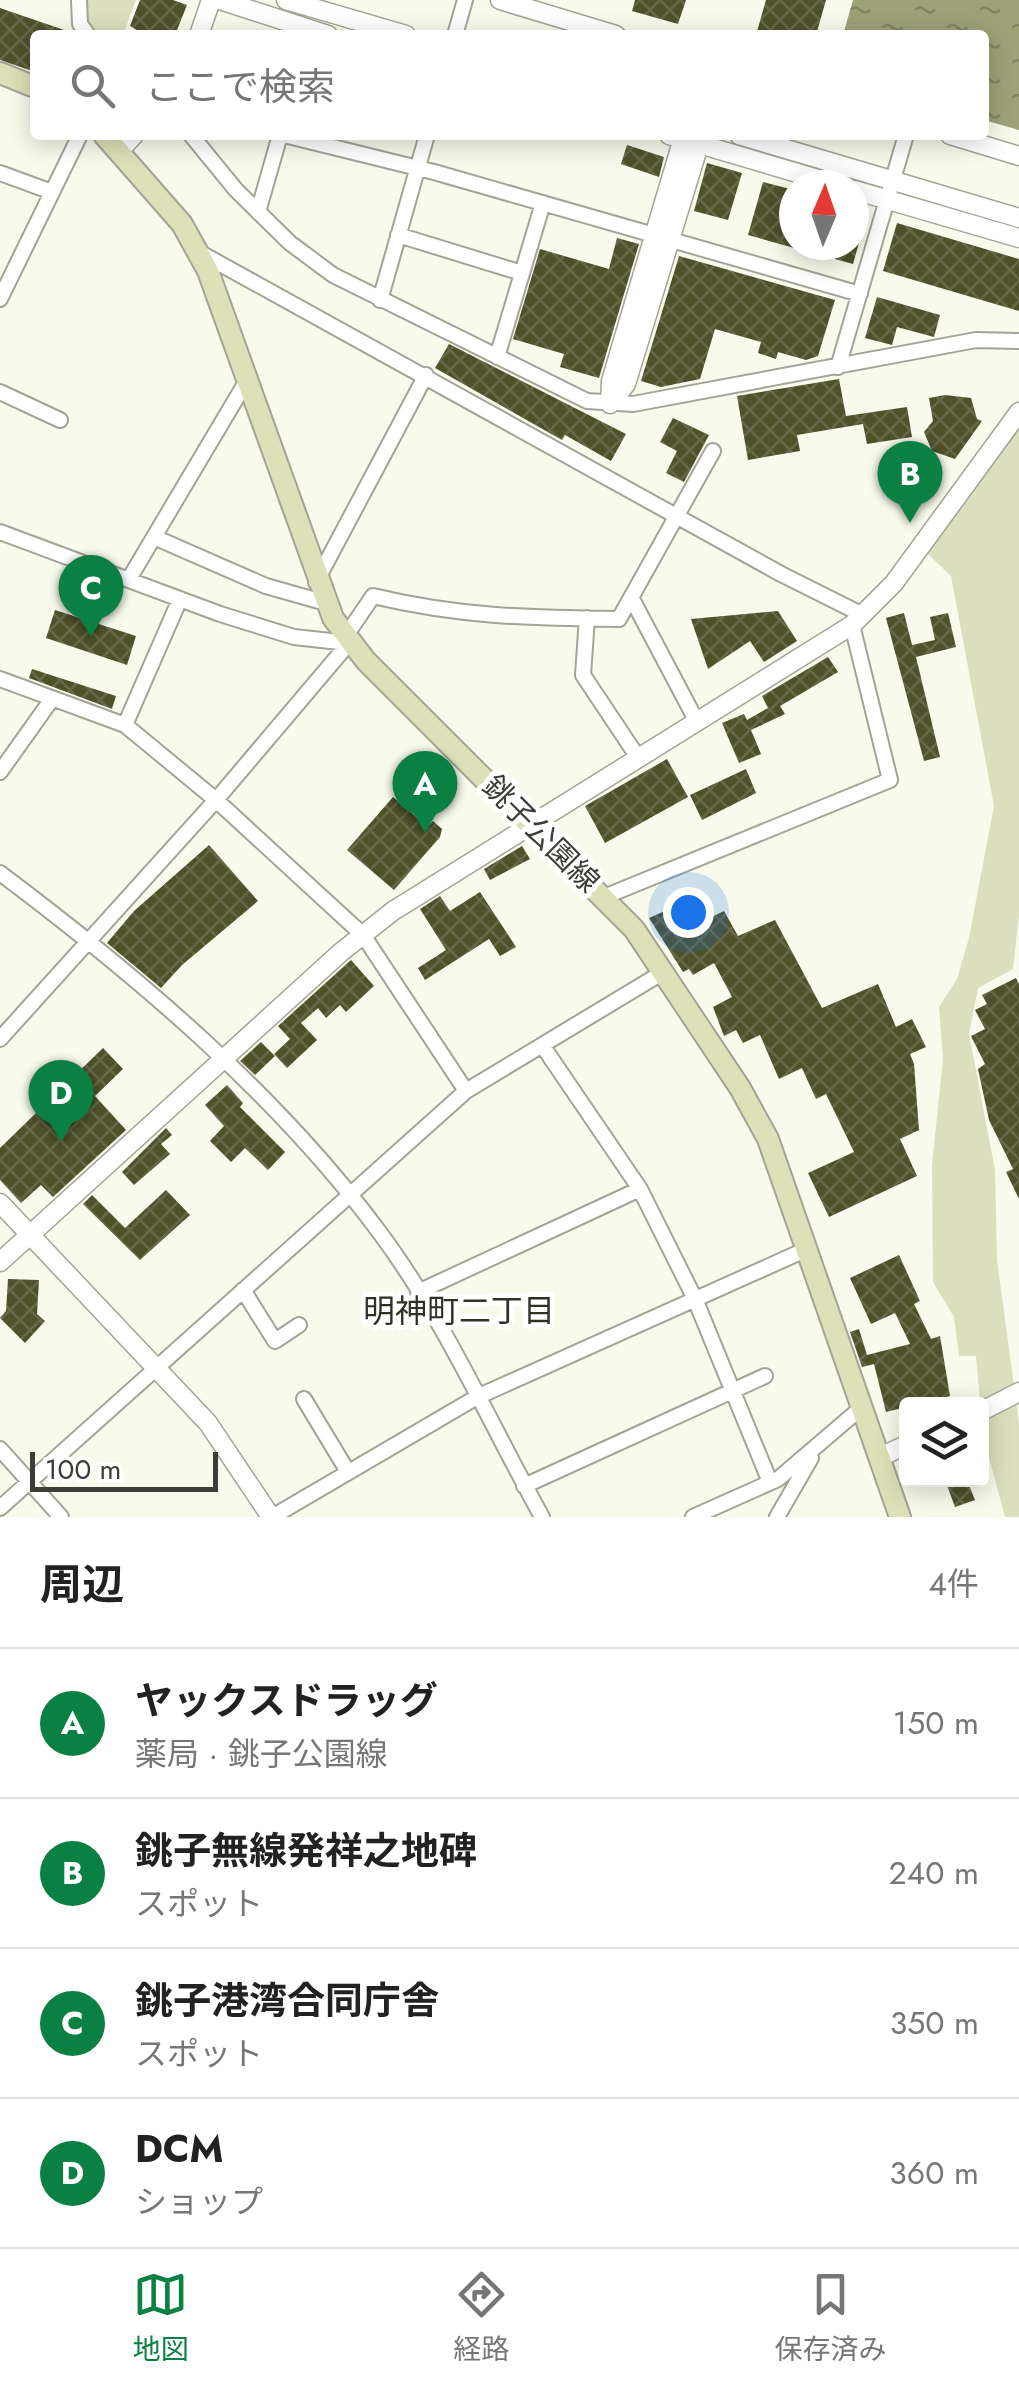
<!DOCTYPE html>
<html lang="ja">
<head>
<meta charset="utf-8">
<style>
	:root { --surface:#fff; --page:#f6f6f6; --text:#222; --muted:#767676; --line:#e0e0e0; --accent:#0b8043 }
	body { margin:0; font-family:Jost,"Noto Sans JP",sans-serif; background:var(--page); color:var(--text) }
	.controls { position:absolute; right:30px; bottom:30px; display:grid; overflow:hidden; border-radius:10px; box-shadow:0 5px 25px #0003 }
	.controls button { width:90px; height:90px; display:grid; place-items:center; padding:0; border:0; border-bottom:2px solid var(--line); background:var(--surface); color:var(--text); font:50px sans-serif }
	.compass { position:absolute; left:779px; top:170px; width:90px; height:90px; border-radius:50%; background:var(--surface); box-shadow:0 5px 25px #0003; rotate:2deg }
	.scale { position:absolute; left:30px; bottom:25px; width:188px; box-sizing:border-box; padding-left:10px; border:5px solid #3c3d37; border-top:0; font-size:28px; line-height:35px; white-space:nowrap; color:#3c3d37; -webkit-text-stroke:8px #fff; paint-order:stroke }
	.you { position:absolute; left:688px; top:912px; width:35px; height:35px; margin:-25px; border:8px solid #fff; border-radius:50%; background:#1a73e8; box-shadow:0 0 0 15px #1a73e833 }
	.badge { display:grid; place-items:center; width:65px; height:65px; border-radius:50%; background:var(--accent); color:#fff; font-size:32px; font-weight:700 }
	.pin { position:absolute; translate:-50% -82px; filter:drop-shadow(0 2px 5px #0008) }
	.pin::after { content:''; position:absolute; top:52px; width:35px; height:30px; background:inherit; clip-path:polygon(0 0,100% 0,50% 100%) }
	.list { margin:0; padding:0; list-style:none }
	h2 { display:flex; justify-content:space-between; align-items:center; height:130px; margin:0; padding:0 40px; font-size:42px }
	h2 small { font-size:32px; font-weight:400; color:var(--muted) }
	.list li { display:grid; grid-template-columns:65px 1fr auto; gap:30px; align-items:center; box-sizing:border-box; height:150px; padding:0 40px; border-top:2px solid var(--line) }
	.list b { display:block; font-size:38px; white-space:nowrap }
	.list p { margin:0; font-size:32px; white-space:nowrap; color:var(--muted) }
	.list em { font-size:32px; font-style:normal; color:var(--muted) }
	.icon { flex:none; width:55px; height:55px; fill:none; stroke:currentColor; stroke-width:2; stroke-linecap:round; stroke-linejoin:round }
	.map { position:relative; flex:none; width:1019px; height:1517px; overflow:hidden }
	.search { position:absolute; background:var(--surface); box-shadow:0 5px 25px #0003; left:30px; right:30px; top:30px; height:110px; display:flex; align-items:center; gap:25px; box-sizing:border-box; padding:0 35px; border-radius:10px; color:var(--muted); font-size:38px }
	.sheet { height:730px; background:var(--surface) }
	nav { display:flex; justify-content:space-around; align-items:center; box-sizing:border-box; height:140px; border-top:2px solid var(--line); background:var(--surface); font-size:28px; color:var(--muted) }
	nav a { display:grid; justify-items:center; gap:5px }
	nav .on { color:var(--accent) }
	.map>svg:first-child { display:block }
</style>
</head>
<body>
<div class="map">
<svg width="1019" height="1517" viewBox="0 0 1019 1517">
	<defs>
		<pattern id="water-ripples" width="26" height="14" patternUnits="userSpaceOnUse" patternTransform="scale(2.5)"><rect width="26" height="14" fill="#9ea277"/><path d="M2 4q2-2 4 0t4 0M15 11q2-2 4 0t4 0" fill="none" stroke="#828562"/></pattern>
		<pattern id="building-cross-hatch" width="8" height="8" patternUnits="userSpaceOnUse" patternTransform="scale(2.5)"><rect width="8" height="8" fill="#4e512a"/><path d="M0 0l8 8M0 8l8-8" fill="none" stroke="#666849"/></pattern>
	</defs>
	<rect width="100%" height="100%" fill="#f8faeb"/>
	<!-- green -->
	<path fill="#dbdfbe" d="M85 0H136L123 35H94L87 27Z
		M1019 428V915L1013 969 978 988 969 1034 995 1170 997 1260 1019 1423V1517H1005L983 1435 976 1356H959L954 1317 933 1282 932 1165 943 1059 939 1007 957 979 969 938 994 806 951 576 927 553Z"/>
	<!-- water -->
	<path fill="url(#water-ripples)" d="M853 0H1019V130L984 120V35H843Z"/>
	<!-- building -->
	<path fill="url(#building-cross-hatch)" d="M140 0H173L187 5 175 35H145L130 26Z
		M635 0H686L678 24 632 11Z
		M766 0H826L816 35H756Z
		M0 8 70 32V35H35V72L0 60Z
		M627 145 664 157 659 177 621 164Z
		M707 163 742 173 728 220 694 211Z
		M763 182 794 190V248L748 235Z
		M854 207 868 211 853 264 795 248 854 245Z
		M897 223 1019 259V311L883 271Z
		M617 238 639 244 599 378 560 367 564 354 513 339 540 249 609 269Z
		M679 256 835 300 818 356 806 360 778 352 776 359 758 353 761 342 715 329 700 379 661 387 641 381Z
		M877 297 940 315 934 337 897 327 892 345 865 338Z
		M449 344 626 434 611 461 565 435 562 440 435 368Z
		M839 379 846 416 907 407 912 437 867 444 863 424 797 435 800 451 748 460 737 396Z
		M945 395 971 398 977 419 982 421 955 459 932 451 924 432 933 421 929 398Z
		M673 418 709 435 684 482 666 473 677 451 660 442Z
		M55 610 136 636 127 665 46 638Z
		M778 611 797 641 764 662 750 641 708 669 691 619Z
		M904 613 912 645 935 640 930 617 948 613 956 647 916 657 940 757 924 761 886 618Z
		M828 657 838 672 780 706 785 714 751 730 761 754 739 763 722 723 744 714 747 720 768 708 762 696Z
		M32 669 116 696 112 709 29 678Z
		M667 759 688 797 605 843 585 806Z
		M746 769 756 793 702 820 690 795Z
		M393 797 428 827 433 821 442 829 440 837 394 890 347 850Z
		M209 845 258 901 182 965 161 988 107 943 134 911Z
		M522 846 530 859 490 880 484 869Z
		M480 892 516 947 500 956 489 939 425 980 418 968 446 950 420 909 440 896 450 911Z
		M676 906 687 929 724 911 738 936 775 920 822 1008 878 984 896 1027 912 1019 926 1047 910 1054 914 1064 919 1130 900 1139 917 1176 829 1217 808 1173 854 1152 826 1094 816 1099 802 1068 779 1079 760 1035 743 1043 736 1030 724 1036 713 1007 732 997 714 963 693 975 689 969 683 972 649 918Z
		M351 960 374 986 346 1012 340 1005 326 1018 318 1008 301 1023 317 1040 287 1068 274 1054 290 1039 278 1026Z
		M1016 978 1019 984V1199L1006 1172 1013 1169 989 1120 978 1069 985 1064 971 1036 985 1029 975 1010 987 1004 982 995Z
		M261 1042 275 1056 255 1075 240 1061Z
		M103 1048 123 1069 95 1096 126 1130 53 1197 41 1185 21 1203 0 1180V1148Z
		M227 1085 243 1103 240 1107 285 1152 268 1170 245 1148 231 1162 210 1141 224 1126 205 1105Z
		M166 1128 172 1135 161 1144 170 1154 134 1185 122 1172Z
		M166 1190 190 1215 140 1260 83 1204 92 1195 125 1228Z
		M899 1255 920 1301 914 1304 931 1339 940 1336 950 1396 886 1412 874 1364 862 1367 850 1332 859 1329 867 1355 910 1344 895 1313 871 1324 850 1278Z
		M8 1279 39 1280 37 1314 45 1321 25 1343 0 1318 6 1311Z
		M945 1480H967L975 1500 955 1507Z"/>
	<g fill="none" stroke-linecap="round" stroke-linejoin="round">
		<!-- minor casing -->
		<g stroke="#a3a497" stroke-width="18">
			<path id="minor" d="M79 0 80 24 88 35
				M455 35 465 0
				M191 135 236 190 290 243 333 275 587 401 633 404 976 340 1019 341
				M284 135 434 172 860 294
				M0 173 52 192
				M258 212 280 135
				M398 235 522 273
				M197 251 781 574 863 615
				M0 299 80 135
				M380 300 427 135
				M497 357 543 203
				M838 367 906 135
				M0 392 60 420
				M0 532 220 614 294 637 349 643
				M154 537 266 586 326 603
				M129 579 246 382
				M316 582 426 375
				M632 599 697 722
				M587 618 583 675 639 759
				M345 637 373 596C461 617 529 618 619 619L713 451
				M0 679 125 725 216 800 363 935 466 1091
				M125 725 180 599
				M0 772 52 699
				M0 873C136 975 278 1095 380 1233 444 1319 490 1423 542 1517
				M604 897 890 780 852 625
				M0 1039 216 800 349 643
				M542 1045 640 1189 695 1299 770 1482
				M243 1290 275 1341 299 1325
				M418 1292 640 1189
				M304 1399 348 1472
				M0 1449 61 1517
				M524 1486 765 1376
				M0 1508 466 1091 665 971
				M272 1517 477 1397 805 1250
				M693 1517 778 1479 861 1408
				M777 1517 811 1458"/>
		</g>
		<!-- tertiary casing -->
		<g stroke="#a3a497" stroke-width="21">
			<path id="tertiary" d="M220 0 328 35
				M286 0 406 35
				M500 0 616 35
				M199 35 211 0
				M669 135 838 185
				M739 135 1019 218
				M950 135 1019 156
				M120 150 134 135
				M854 190 1019 238
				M610 404 626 384 702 135
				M610 404 611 381 684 135
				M0 1203 208 1423 271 1517
				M0 1262 340 953 393 911 852 625 894 583 1019 412
				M982 1411 1019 1392
				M880 1457 906 1445"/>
		</g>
		<!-- secondary casing -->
		<g stroke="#a3a497" stroke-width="24">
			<path id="secondary" d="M0 73 35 87
				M104 135 182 224 208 271 333 618 366 661 634 929 740 1088 768 1139 900 1517"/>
		</g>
		<!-- minor -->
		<use href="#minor" stroke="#fff" stroke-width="14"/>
		<!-- tertiary -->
		<use href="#tertiary" stroke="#fff" stroke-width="18"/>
		<!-- secondary -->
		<use href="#secondary" stroke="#dee0b7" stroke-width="20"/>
	</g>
	<g text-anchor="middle" stroke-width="10" stroke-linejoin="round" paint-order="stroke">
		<!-- street labels -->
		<g font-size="30" fill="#3c3d37" stroke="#fff">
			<text transform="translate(541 834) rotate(45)" y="10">銚子公園線</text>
		</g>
		<!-- neighbourhood labels -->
		<g font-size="32" fill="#2f3125" stroke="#fff">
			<text x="459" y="1322">明神町二丁目</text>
		</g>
	</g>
</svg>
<div class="controls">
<button><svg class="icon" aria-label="layers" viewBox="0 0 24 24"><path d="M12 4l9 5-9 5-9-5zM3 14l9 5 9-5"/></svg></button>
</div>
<svg class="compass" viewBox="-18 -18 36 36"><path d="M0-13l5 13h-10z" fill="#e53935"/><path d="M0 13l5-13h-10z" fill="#767676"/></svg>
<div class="scale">100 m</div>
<div class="you"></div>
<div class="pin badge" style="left:425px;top:833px">A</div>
<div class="pin badge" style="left:910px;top:523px">B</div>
<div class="pin badge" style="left:91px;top:637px">C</div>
<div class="pin badge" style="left:61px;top:1142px">D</div>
<div class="search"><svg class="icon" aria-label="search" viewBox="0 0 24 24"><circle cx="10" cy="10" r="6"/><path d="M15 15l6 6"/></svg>ここで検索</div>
</div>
<section class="sheet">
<h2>周辺<small>4件</small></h2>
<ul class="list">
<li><span class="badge">A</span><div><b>ヤックスドラッグ</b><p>薬局 · 銚子公園線</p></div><em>150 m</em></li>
<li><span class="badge">B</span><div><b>銚子無線発祥之地碑</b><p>スポット</p></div><em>240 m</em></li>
<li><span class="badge">C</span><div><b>銚子港湾合同庁舎</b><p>スポット</p></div><em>350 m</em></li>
<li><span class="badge">D</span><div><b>DCM</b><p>ショップ</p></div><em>360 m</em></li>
</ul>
</section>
<nav>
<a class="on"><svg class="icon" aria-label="map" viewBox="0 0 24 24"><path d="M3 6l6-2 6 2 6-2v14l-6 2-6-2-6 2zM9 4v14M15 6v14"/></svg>地図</a>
<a><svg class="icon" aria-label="directions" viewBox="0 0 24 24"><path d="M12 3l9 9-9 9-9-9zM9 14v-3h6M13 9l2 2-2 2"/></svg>経路</a>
<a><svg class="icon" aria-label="saved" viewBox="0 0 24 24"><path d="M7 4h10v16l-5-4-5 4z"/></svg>保存済み</a>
</nav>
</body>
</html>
